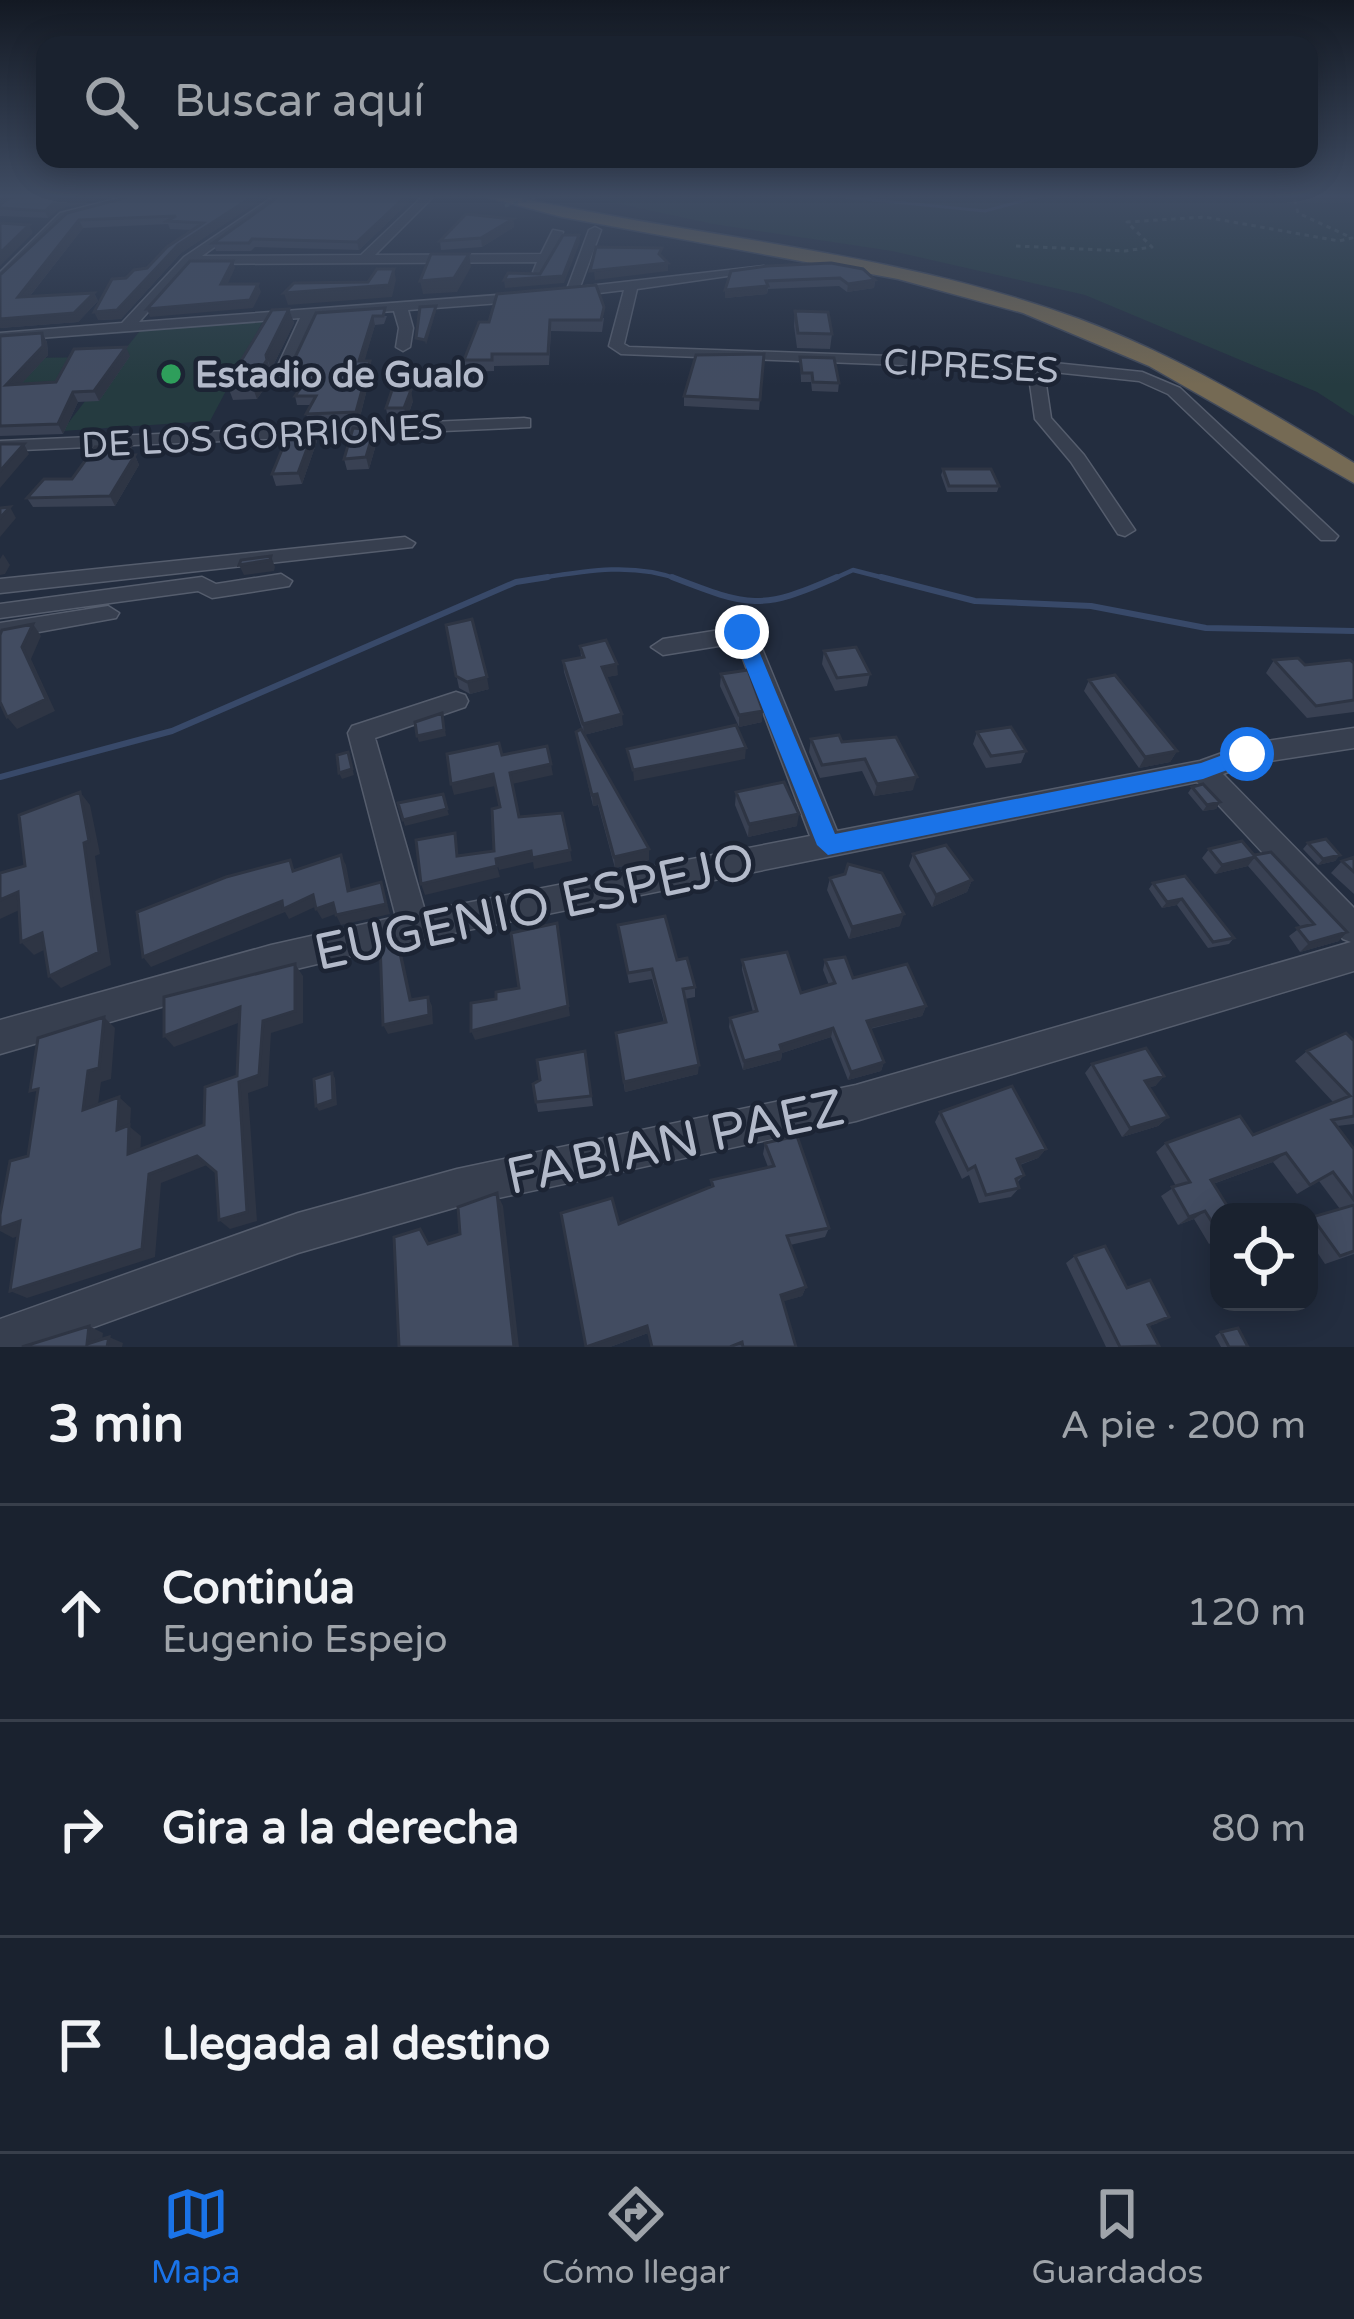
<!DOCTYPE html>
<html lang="es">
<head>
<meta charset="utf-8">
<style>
	:root { --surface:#1a222f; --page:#272f3b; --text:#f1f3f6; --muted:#9fa4aa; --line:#383f4b; --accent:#1a73e8 }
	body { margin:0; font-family:"Varela Round",sans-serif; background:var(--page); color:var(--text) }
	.controls { position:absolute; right:36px; bottom:36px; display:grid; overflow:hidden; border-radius:24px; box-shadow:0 6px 30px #0003 }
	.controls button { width:108px; height:108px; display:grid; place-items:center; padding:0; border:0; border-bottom:3px solid var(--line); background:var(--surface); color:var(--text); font:60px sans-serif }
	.stop { position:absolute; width:36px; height:36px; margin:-27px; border:9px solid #1a73e8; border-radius:50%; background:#fff }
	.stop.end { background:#1a73e8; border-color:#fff; box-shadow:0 3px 12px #0008 }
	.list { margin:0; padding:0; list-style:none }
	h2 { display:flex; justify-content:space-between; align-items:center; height:156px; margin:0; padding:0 48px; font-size:51px }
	h2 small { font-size:39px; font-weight:400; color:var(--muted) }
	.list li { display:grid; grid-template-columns:78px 1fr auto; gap:36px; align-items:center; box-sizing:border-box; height:216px; padding:0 48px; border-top:3px solid var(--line) }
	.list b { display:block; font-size:45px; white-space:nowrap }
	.list p { margin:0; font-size:39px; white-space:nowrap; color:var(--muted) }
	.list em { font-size:39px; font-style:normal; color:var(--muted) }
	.icon { flex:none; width:66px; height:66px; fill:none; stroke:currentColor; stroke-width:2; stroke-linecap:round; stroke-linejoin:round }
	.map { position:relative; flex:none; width:1354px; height:1347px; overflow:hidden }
	.search { position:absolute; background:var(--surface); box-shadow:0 6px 30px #0003; left:36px; right:36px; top:36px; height:132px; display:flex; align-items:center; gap:30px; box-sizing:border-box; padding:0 42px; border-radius:24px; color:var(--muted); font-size:45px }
	.sheet { height:804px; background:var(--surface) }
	nav { display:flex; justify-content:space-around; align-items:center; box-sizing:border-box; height:168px; border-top:3px solid var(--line); background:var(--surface); font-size:33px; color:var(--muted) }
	nav a { display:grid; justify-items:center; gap:6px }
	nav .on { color:var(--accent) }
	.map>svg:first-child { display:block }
</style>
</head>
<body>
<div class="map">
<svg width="1354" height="1347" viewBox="0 0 1354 1347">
	<rect width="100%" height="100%" fill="#232d3f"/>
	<!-- green -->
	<path fill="#253b40" d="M588 197H1354V416L1317 392 1085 295 892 251 713 224Z
		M264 319 210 421 62 431 106 374 54 389 21 392 17 358 119 357 143 327Z"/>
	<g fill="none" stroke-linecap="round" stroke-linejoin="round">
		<!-- stream-far2 -->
		<path stroke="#384969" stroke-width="3" d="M798 197H827
			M844 197 985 211 1037 197"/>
		<!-- stream-far1 -->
		<path stroke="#384969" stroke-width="4.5" d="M529 580C579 572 632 561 680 580
			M831 580 853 570 892 580"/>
		<!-- stream -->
		<path stroke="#384969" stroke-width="6" d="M672 577C750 607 760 611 837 577
			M881 577 975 601 1091 606 1206 628 1354 631
			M0 777 172 731 516 582 548 577"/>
		<!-- minor casing -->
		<g stroke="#555d6d" stroke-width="3">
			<path id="minor" d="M124 197H140L68 217 0 283V272L60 213Z
				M273 197H285L202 256 361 255 422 197 432 198 375 255 541 254 553 230 563 232 545 272 539 276 533 272 537 262 191 264 139 322 525 293 532 297 525 301 408 310 413 328 410 347 403 351 396 347 399 328 394 311 315 317 291 372 283 377 275 372 300 318 0 341V333L122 323 184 257Z
				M595 227 601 230 580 287 764 266 770 270 637 289 624 344 629 347 1035 361 1142 372 1180 388 1338 536 1335 540H1321L1168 394 1139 381 1044 371 1051 418 1084 455 1135 530 1125 536 1118 534 1071 462 1035 419 1028 370 621 354 609 346 624 290 566 297 559 293 567 289 589 230Z
				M524 418 530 419V427L0 451V441Z
				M405 537 415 543 412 547 0 593V579Z
				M281 574 292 581 289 586 212 598 198 591 0 618V604L202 577 216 584Z
				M108 606 119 613 116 618 0 639V623Z
				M745 626 756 634 837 831 1200 761 1247 744 1354 728V748L1250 764 1223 774 1354 908V971L856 1121 457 1207 298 1253 39 1347H0V1319L298 1213 457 1169 856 1085 1351 942 1343 939 1197 782 414 941 271 975 0 1054V1020L271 945 396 917 348 733 352 726 456 692 465 695 468 701 465 707 375 738 425 911 810 836 737 643 663 655 651 647 663 639Z"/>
		</g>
		<!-- highway casing -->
		<g stroke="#424a5a" stroke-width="3">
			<path id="highway" d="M487 197H515C703 238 897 252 1079 319 1176 355 1266 409 1354 463V483L1149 366 1023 313 898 279 562 217Z"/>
		</g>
		<!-- path -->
		<path stroke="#43585d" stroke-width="3" stroke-dasharray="4.5 4.5" stroke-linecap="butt" d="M1016 246 1125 251 1152 247 1127 222 1205 217 1339 241 1352 238 1298 213 1294 197"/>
		<!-- minor -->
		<use href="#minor" fill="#373f4f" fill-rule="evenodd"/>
		<!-- highway -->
		<use href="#highway" fill="#756a54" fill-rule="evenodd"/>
		<!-- path-bridge -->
		<path stroke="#43585d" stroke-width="3" stroke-dasharray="4.5 4.5" stroke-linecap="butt" d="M505 206 537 197"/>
	</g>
	<!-- wall -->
	<path fill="#394153" d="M265 197 181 253 121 319 98 320 126 278 147 268 192 230 170 229 168 224 83 228 30 296 94 293 98 301 78 322 0 328 67 213Z
		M278 197H408L409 202 359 250 255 247 251 251H216L213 243Z
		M0 204 59 209 48 218 0 216Z
		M513 219 514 227 482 247 441 250 440 241Z
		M731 271 875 280 874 288 847 292 839 286 768 289 767 294 725 298V290Z
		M289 309 294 323 271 370 273 376 257 399 233 400 227 384Z
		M795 311 832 334 830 349 797 348 794 326Z
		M316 313 387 316 384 324 375 325 364 361H370L372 369 359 421 309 423 306 414 311 405H297L295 396 310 375H294L291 366Z
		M604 318 602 332 551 331 549 365 494 366V371L466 372 464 360 479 322Z
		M42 333 47 342 48 355 21 384 56 382 130 356 99 401 78 402 63 434 0 436V336Z
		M764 354 759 410 684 406V396Z
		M800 357 839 383 838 392 812 391 811 382H801Z
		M413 401 407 419H388L386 408Z
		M314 430 317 441 302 484 276 486 272 474Z
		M374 430 377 441 369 469 347 470 344 459Z
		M131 446 139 465 115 506 33 507 27 498 72 479Z
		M943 469 999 486 997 492H947L941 475Z
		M446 625 489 689 470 694 459 688Z
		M580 646 618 675 606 677 623 725 584 735 564 672 563 661 581 657Z
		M824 651 870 674 867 686 835 691 822 664Z
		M1274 660 1305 665 1354 663V712L1307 718 1266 673Z
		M721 674 762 722 739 727 720 686Z
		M1089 680 1177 751 1170 762 1139 768 1084 691Z
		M576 732 649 860 615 868 598 805 593 806Z
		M977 732 1026 751 1021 763 986 768 973 744Z
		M811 739 842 742 913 790 874 796 862 771 820 778 809 752Z
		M1192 787 1220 802 1216 809 1203 811 1188 793Z
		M736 792 797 826 748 837 735 805Z
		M1308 843 1340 855 1335 861 1318 865 1303 849Z
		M1209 849 1254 855 1339 941 1300 952 1289 936 1301 927 1248 866 1215 874 1202 858Z
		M913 854 972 880 967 892 932 907 909 866Z
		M1354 857V894L1331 873 1342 861Z
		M1185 876 1234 938 1229 944 1208 948 1177 905 1162 908 1149 889 1153 883Z
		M830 878 900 926 849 939 827 890Z
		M618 925 677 960 695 987V997L685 999 698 1074 625 1092 616 1033 664 1022 652 979 629 983Z
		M742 960 801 993 829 985 823 970 825 960 853 978 926 1006 922 1016 870 1029 884 1062 881 1071 848 1080 831 1037 782 1053 781 1060 743 1070 729 1027 730 1018 753 1012 742 970Z
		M1354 1041V1124L1337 1126 1354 1149V1254L1325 1264 1309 1240V1219L1340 1209 1319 1181 1297 1194 1273 1162 1213 1184 1219 1212V1238L1209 1244 1194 1219 1178 1225 1161 1196 1176 1186 1156 1152 1166 1143 1253 1135 1333 1102 1295 1061 1307 1051Z
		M585 1051 593 1106 538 1112 536 1102Z
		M1092 1064 1164 1076 1155 1086 1149 1087 1168 1117 1158 1126 1122 1137 1085 1073Z
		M940 1112 1046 1149 1038 1158 1020 1165 1024 1175 1017 1183 1019 1188 1011 1197 979 1203 969 1175 962 1179 935 1122Z
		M765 1143 829 1228 825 1237 790 1245 806 1287 802 1296 783 1301 796 1347H651L648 1333 610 1347H586L619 1224 711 1187V1180L768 1167 763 1154Z
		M1219 1245V1261L1212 1250Z
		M1075 1256 1127 1288 1158 1323 1149 1326 1158 1347H1106L1066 1263Z
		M1244 1302H1276L1249 1310Z
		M1221 1332 1248 1347H1221L1215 1336Z"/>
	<!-- shaded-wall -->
	<path fill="#2e3544" d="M74 197H107L59 209 48 218 45 211 56 201Z
		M252 197H265L181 253 121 319 98 320 94 312 178 245Z
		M405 197H408L409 202 359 250 357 242Z
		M513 219 514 227 482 247 481 238Z
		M79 220 83 228 22 306 18 297Z
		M29 225 33 233 0 266V253Z
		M579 235 580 242 564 283 505 288 504 280 563 276Z
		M469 254 471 267 457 292 423 294 420 281Z
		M233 261 235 268 224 292 221 284Z
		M668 263V271L595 280 594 272Z
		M394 269 396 280 392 297 288 305 284 293 389 285Z
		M875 280 874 288 847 292 848 284Z
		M258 284 261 292 253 308 150 317 147 309Z
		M768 286 767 294 725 298V290Z
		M94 293 98 301 78 322 0 328V319Z
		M436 306V311L426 345 425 340Z
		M289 309 294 323 271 370 266 355Z
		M373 316 375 325 362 370 359 361Z
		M42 333 47 342 48 355 11 395 6 385Z
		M126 347 130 356 99 401 94 391Z
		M267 360 273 376 257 399 251 383Z
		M370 361 372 369 359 421 356 412Z
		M411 390 413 401 407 419 404 408Z
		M73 392 78 402 63 434 58 424Z
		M314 430 317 441 302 484 298 473Z
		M374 430 377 441 369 469 366 457Z
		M24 444 29 454 0 488V471Z
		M131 446 139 465 115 506 110 496 124 456Z
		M10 507 16 518 0 537V518Z
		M3 554 10 565 5 574 0 575V559Z
		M271 556 275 567 274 571 244 575 239 565Z
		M33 624 41 636 31 659 55 711 17 729 7 717 22 647Z
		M617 664 618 675 603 678 602 667Z
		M487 677 489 689 470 694 467 682Z
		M763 711 762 722 739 727V715Z
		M442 713 446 736 419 742 417 736Z
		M622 714 623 725 584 735 583 724Z
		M746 748 745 759 634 781 633 770Z
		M1177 751 1170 762 1139 768 1145 757Z
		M348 752 354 775 342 779 339 773Z
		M551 764 553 775 512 784 510 773Z
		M493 774 495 786 454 795 451 784Z
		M917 777 913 790 874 796 877 784Z
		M80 792 90 805 100 854 95 856 111 965 61 988 49 976 84 843Z
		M597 794 598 805 593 806 592 795Z
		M1220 802 1216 809 1203 811 1207 805Z
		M447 809 449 815 405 826 403 820Z
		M799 814 797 826 748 837 749 824Z
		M649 849V860L615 868 614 857Z
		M570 850 572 861 534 869 533 862 499 870 496 859 531 851Z
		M341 855 346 865 353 901 348 891Z
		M1340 855 1335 861 1318 865 1323 859Z
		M1255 857 1248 866 1215 874 1222 865Z
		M497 866 500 877 425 895 421 884Z
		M972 880 967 892 932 907 936 895Z
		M381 882 390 914 341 925 336 915Z
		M18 892 30 905 0 919V900Z
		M313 895 319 905 289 919 285 912 151 967 143 957 282 901Z
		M1182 899 1177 905 1162 908 1167 902Z
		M333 903 338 913 322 919 316 909Z
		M904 914 900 926 849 939 852 927Z
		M557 923 570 1016 475 1040 471 1031 568 1006Z
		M1347 932 1339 941 1300 952 1309 943Z
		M42 933 54 945 34 955 21 942Z
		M397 939 401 949 414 1009 410 1000Z
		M295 964 303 976V1023L271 1033 268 1086 248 1093 257 1221 230 1229 219 1220 239 1082 263 1021Z
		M428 997 432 1006 433 1024 388 1034 383 1025Z
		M926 1006 922 1016 863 1030 867 1021Z
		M240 1007 249 1019 174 1047 164 1036Z
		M104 1017 115 1028 111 1079 101 1082 96 1120 83 1110 88 1071Z
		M833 1028 831 1037 782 1053 781 1060 743 1070 744 1061 780 1045Z
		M884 1062 881 1071 848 1080 851 1072Z
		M699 1065 698 1074 625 1092 624 1082Z
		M332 1073 335 1078 337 1105 319 1111 316 1106Z
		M1164 1076 1155 1086 1136 1090 1145 1081Z
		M119 1097 131 1108 130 1127 141 1136 140 1164 128 1154 117 1130Z
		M1168 1117 1158 1126 1122 1137 1130 1128Z
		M1046 1149 1038 1158 1010 1168 1017 1159Z
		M1286 1153 1273 1162 1199 1189 1211 1180Z
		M197 1156 207 1165 161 1183 155 1257 27 1298 10 1291 149 1174Z
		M497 1193 503 1206 519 1347H514Z
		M1205 1211 1194 1219 1178 1225 1189 1217Z
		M20 1221 36 1229 13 1238 0 1231V1228Z
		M806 1287 802 1296 778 1303 781 1295Z
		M89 1326 103 1333 101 1347 87 1344Z
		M647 1326 648 1333 610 1347H589Z
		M109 1337 123 1343 122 1347H107Z"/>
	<!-- building -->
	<path fill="#424c61" stroke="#2e3544" stroke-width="3" d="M13 197H74L56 201 45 211 0 208V204Z
		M128 197H252L178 245 117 310 94 312 112 279 126 278 134 270 147 268 167 247 203 223 167 221 176 216 79 220 18 297 94 293 74 313 0 319V275L67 213Z
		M278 197H405L357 242 252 239 249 243H213Z
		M466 214 513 219 481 238 440 241Z
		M0 223 29 225 0 253Z
		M563 235H579L563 276 504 280 508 273 540 274Z
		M596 247 662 248 659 254 668 263 590 271Z
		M431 254H469L454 278 420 281Z
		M190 261H233L221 284H258L250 300 147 309Z
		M831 263 863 269 875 280 848 284 840 278 766 281 768 286 725 290 731 271 767 266Z
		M377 269H394L389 285 284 293 294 283 368 282Z
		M596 285 604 307 601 320H550L548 354H492V360H464L479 322H489L497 294Z
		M436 306 425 340 416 338 420 307Z
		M385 308 383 316H373L359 361H370L356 412 306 414 316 396H295L316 366H291L316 313Z
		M289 309 266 355 267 360 251 383 227 384 272 310Z
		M795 311 828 312 832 334 798 333Z
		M42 333 43 346 6 385 56 382 74 349 126 347 94 391 73 392 58 424 0 426V336Z
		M764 354 760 400 684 396 696 355Z
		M800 357 834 358 839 383 813 382 812 373H802Z
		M392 390H411L404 408H386Z
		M353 428 374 430 366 457 344 459Z
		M314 430 298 473 272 474 288 435Z
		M0 444H24L0 471Z
		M131 446 124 456 135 455 110 496 27 498 44 479H72L95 447Z
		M943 469H991L999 486H949Z
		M10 507 0 518V508Z
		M271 556 270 560 239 565 241 560Z
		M472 619 487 677 467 682 456 676 446 625Z
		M33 624 22 647 46 699 7 717 0 702V635L2 630Z
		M606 640 617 664 602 667 622 714 583 724 563 661 584 657 580 646Z
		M856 647 870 674 837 678 824 651Z
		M1298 658 1305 665 1350 660 1354 663V700L1316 706 1274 660Z
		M748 670 763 711 739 715 721 674Z
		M1115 675 1177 751 1145 757 1089 680Z
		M442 713 444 730 417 736 415 722Z
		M736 725 746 748 633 770 627 749Z
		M1011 727 1026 751 991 756 977 732Z
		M581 729 649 849 614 857 597 794 592 795 576 732Z
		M839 735 842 742 896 737 917 777 877 784 865 759 822 765 811 739Z
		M499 743 502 755 547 746 551 764 510 773 519 817 562 813 570 850 532 858 531 851 496 859 497 866 421 884 416 840 455 833 457 856 494 851 492 809 500 807 493 774 451 784 447 754Z
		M348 752 352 769 339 773 337 755Z
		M784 782 799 814 749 824 736 792Z
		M1203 784 1220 802 1207 805 1192 787Z
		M80 792 89 841 84 843 99 952 49 976 42 933 21 942 18 892 0 900V873L25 866 19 815Z
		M443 794 447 809 403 820 398 803Z
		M1326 839 1340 855 1323 859 1308 843Z
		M1242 841 1254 855 1271 852 1347 932 1309 943 1297 928 1314 924 1255 857 1222 865 1209 849Z
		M946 845 972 880 936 895 913 854Z
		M341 855 348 891 381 882 386 904 336 915 333 903 316 909 313 895 283 909 282 901 143 957 137 912 226 877 290 860 293 871Z
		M1354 857V872L1342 861Z
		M848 864 882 873 904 914 852 927 830 878 845 874Z
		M1185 876 1234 938 1213 942 1182 899 1167 902 1153 883Z
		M665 916 677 960 687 958 695 987 683 989 699 1065 624 1082 616 1033 666 1022 652 969 628 973 618 925Z
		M557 923 568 1006 471 1031V1003L496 999V992L519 988 511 933Z
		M397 939 410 1000 428 997 429 1015 383 1025 380 943Z
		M787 952 801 993 835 983 825 960 845 957 853 978 907 964 926 1006 867 1021 884 1062 851 1072 833 1028 780 1045 782 1051 744 1061 730 1018 757 1011 742 960Z
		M295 964V1011L263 1021 259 1075 239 1082 247 1212 219 1220 216 1172 197 1156 149 1174 142 1249 10 1291 20 1221 0 1228V1215L10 1161 28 1156 38 1089 30 1091 38 1038 104 1017 99 1068 88 1071 83 1110 119 1097 117 1130 129 1125 128 1154 204 1125 205 1087 237 1076 240 1007 164 1036V997Z
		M1346 1033 1354 1041V1116L1332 1120 1354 1149V1200L1333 1172 1310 1185 1286 1153 1211 1180 1231 1212H1219V1233L1205 1211 1189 1217 1172 1187 1190 1182 1166 1143 1240 1116 1253 1135 1350 1096 1307 1051Z
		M1146 1048 1164 1076 1145 1081 1168 1117 1130 1128 1092 1064Z
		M585 1051 591 1096 536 1102 533 1084 540 1080 537 1060Z
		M332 1073 333 1100 316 1106 314 1079Z
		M1012 1086 1046 1149 1017 1159 1024 1175 1016 1179 1019 1188 986 1195 975 1166 968 1170 940 1112Z
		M797 1136 829 1228 787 1236 806 1287 781 1295 796 1347H743L742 1342 730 1347H652L647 1326 586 1347 561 1213 612 1198 619 1224 713 1186 711 1180 774 1166 765 1143Z
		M497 1193 514 1347H399L394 1237 420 1229 428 1244 460 1234 458 1207Z
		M1354 1205V1251L1340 1256 1312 1217Z
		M1105 1246 1127 1288 1150 1280 1169 1317 1148 1325 1159 1346 1120 1347 1075 1256Z
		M89 1326 87 1344 109 1337 107 1347H22Z
		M1238 1328 1248 1347H1229L1221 1332Z"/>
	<!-- sky -->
	<linearGradient id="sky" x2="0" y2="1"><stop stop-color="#131923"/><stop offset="0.51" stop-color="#3f4c63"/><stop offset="1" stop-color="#3f4c63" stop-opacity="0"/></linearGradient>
	<rect width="1354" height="385" fill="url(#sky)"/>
	<!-- route -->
	<path fill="#1a73e8" d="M735 628 751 632 835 834 1201 763 1247 746 1257 754 1254 760 1203 779 828 855 817 845 732 632Z"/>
	<!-- markers -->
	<circle fill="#2e9e5b" stroke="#1c2434" stroke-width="4.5" cx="171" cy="374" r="12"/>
	<g text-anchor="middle" stroke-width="9" stroke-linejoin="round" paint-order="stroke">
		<!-- far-street labels -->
		<g font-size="36" fill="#b3baca" stroke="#1c2434">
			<text transform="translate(971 365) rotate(3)" y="13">CIPRESES</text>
			<text transform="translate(262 435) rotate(-3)" y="13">DE LOS GORRIONES</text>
		</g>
		<!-- far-poi labels -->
		<g font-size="36" font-weight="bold" fill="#b3baca" stroke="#1c2434" text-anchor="start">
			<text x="195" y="387">Estadio de Gualo</text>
		</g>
		<!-- near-street labels -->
		<g font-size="51" fill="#b3baca" stroke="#1c2434">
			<text transform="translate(534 906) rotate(-12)" y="18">EUGENIO ESPEJO</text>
			<text transform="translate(675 1141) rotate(-12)" y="18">FABIAN PAEZ</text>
		</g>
	</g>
</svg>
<div class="controls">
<button><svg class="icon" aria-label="locate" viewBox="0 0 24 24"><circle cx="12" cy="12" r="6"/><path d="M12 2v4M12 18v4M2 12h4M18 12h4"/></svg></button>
</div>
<div class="stop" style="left:1247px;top:754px"></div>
<div class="stop end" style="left:742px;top:632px"></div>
<div class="search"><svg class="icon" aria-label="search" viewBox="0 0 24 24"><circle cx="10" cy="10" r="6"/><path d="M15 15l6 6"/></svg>Buscar aquí</div>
</div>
<section class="sheet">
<h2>3 min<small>A pie · 200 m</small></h2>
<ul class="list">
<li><svg class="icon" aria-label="ahead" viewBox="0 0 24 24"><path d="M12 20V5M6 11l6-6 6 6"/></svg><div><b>Continúa</b><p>Eugenio Espejo</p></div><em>120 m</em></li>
<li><svg class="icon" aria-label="right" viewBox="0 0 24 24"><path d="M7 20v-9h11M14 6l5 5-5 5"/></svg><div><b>Gira a la derecha</b></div><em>80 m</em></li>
<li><svg class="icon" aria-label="arrive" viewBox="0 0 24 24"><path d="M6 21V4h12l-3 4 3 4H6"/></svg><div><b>Llegada al destino</b></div></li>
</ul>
</section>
<nav>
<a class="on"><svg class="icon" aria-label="map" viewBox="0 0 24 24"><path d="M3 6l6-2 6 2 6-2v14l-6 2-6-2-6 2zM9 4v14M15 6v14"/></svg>Mapa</a>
<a><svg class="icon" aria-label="directions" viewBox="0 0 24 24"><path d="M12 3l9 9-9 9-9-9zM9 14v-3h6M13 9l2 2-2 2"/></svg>Cómo llegar</a>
<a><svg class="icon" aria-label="saved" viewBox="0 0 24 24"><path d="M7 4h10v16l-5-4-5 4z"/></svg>Guardados</a>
</nav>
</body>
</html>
